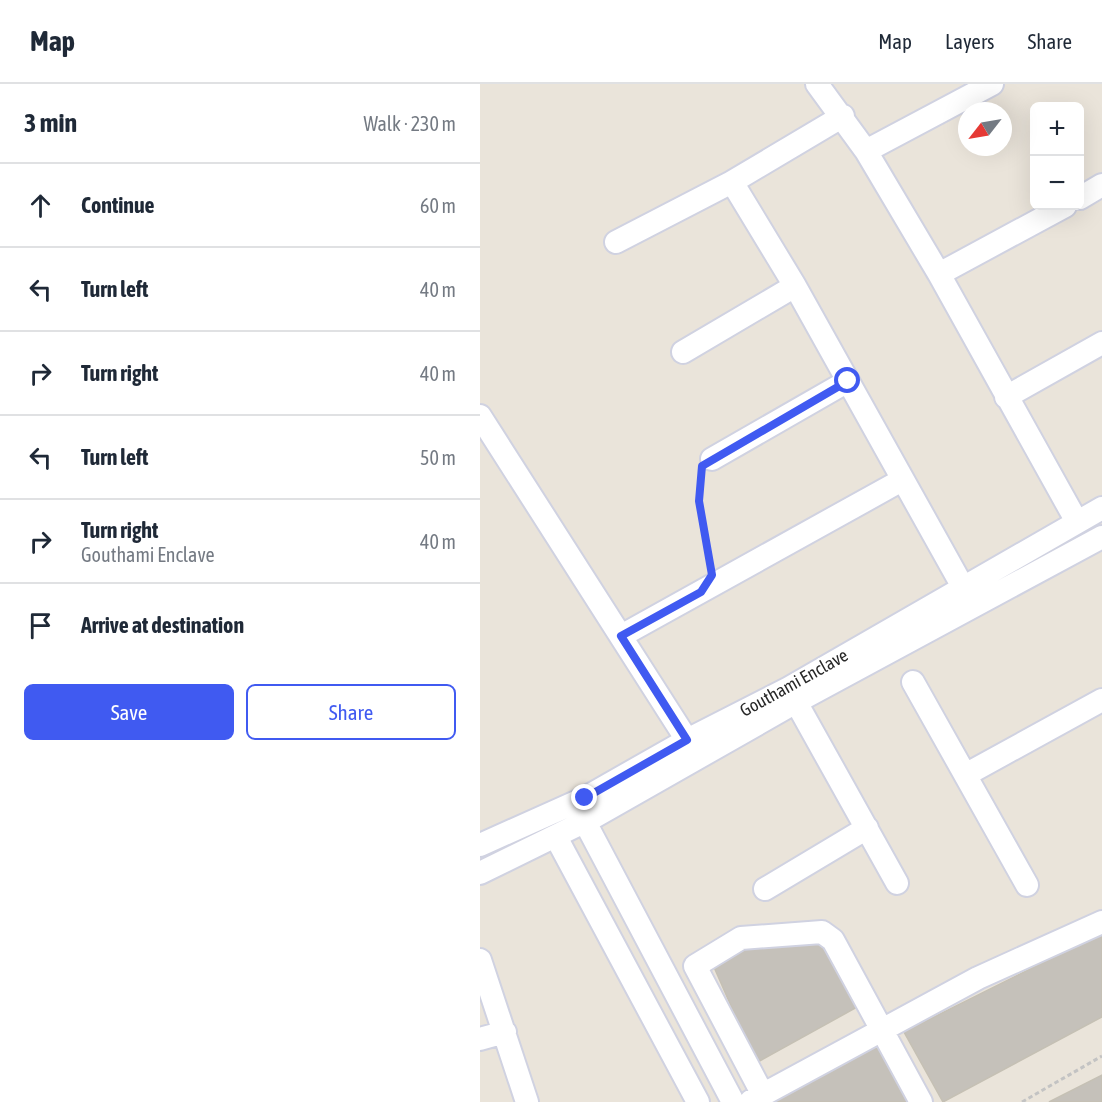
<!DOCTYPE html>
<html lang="en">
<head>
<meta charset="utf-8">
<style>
	:root { --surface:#fff; --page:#f2f2f3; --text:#1f2937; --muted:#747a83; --line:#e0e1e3; --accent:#405af1 }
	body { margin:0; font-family:"Asap Condensed",sans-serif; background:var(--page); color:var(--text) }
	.controls { position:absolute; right:18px; top:18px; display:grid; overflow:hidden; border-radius:9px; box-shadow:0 6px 24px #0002 }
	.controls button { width:54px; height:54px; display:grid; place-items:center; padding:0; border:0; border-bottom:2px solid var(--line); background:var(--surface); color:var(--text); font:30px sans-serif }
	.compass { position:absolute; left:478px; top:18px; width:54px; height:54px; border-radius:50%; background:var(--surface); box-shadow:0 6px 24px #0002; rotate:239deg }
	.stop { position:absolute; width:18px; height:18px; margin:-14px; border:4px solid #405af1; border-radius:50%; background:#fff }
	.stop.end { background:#405af1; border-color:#fff; box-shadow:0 2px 6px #0008 }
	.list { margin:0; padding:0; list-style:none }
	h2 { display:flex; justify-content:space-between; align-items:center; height:78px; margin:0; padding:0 24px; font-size:26px }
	h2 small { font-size:20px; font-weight:400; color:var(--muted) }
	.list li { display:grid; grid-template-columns:39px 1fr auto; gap:18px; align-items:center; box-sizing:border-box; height:84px; padding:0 24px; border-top:2px solid var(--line) }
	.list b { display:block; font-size:22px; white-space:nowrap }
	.list p { margin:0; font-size:20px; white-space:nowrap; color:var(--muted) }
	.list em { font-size:20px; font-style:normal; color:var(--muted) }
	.actions { display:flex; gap:12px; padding:18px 24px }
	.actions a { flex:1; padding:14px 0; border:2px solid var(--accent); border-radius:9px; text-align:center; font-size:21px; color:var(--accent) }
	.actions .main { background:var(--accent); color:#fff }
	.icon { flex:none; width:33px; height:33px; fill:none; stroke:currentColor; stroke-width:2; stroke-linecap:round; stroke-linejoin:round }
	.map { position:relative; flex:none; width:622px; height:1018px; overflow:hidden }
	header { display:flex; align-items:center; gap:36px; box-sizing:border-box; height:84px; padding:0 30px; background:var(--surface); border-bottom:2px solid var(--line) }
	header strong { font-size:28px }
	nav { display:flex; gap:33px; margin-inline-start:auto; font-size:21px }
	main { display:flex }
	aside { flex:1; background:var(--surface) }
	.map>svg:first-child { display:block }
</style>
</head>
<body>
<header>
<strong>Map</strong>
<nav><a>Map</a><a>Layers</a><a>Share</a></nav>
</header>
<main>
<aside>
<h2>3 min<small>Walk · 230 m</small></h2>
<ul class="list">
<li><svg class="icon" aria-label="ahead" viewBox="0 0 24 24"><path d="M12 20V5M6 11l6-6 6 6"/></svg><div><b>Continue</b></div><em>60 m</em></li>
<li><svg class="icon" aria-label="left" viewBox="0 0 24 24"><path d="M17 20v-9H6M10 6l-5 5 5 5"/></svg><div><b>Turn left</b></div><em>40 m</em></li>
<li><svg class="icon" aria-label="right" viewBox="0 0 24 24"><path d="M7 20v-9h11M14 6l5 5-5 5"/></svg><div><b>Turn right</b></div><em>40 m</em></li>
<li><svg class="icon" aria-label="left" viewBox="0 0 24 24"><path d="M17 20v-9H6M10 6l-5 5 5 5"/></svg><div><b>Turn left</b></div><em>50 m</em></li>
<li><svg class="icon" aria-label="right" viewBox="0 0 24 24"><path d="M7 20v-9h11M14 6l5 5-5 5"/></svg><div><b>Turn right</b><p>Gouthami Enclave</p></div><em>40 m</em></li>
<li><svg class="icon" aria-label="arrive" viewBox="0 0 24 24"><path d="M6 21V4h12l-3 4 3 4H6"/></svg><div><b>Arrive at destination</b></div></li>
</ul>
<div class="actions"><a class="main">Save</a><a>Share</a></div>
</aside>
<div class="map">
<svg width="622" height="1018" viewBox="0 0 622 1018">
	<rect width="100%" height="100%" fill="#eae4da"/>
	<!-- building -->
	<path fill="#c5c1ba" stroke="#c5c0b4" stroke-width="1.5" d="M622 849V933L463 1018 424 948Z
		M342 858 379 922 276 979 234 883 265 865Z
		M396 961 429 1018H292Z
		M622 991V1018H569Z"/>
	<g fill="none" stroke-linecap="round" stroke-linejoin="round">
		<!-- minor casing -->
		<g stroke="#d0d2e1" stroke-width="26">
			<path id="minor" d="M337 0 386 67 459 190 597 438
				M386 67 512 0
				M252 98 315 202 484 505
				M600 114 622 101
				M136 158 252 98 363 32
				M459 190 585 122
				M203 268 315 202
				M526 313 622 259
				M0 332 207 656
				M232 375 368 297
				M141 552 422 396
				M433 598 547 801
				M316 618 417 799
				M487 690 622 616
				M105 738 253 1018
				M76 753 218 1018
				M0 761 105 714 207 656 309 604 622 424
				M0 789 114 733 316 618 622 453
				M285 805 387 744
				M0 876 47 1018
				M0 955 25 948
				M283 1011 215 882 261 854 342 848 353 856 441 1018
				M271 1017 498 894 622 838"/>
		</g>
		<!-- path -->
		<path stroke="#c3c3c3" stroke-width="3" stroke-dasharray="4.5 3" stroke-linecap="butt" d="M220 392 219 417 232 480
			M542 1018 622 972"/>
		<!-- minor -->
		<use href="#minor" stroke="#fff" stroke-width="22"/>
	</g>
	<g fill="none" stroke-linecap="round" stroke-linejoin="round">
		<!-- route -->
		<path stroke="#405af1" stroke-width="8" d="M105 714 207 656 141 552 221 508 232 491 219 417 222 382 368 297"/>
	</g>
	<g text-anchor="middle" stroke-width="4.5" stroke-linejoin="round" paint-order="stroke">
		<!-- street labels -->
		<g font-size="18" fill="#282828" stroke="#fff">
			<text transform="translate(314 599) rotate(-29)" y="6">Gouthami Enclave</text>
		</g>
	</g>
</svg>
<div class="controls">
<button>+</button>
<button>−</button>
</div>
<svg class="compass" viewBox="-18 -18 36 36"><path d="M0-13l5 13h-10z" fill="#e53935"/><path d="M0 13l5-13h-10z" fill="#747a83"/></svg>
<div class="stop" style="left:368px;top:297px"></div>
<div class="stop end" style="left:105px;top:714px"></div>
</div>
</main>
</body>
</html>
